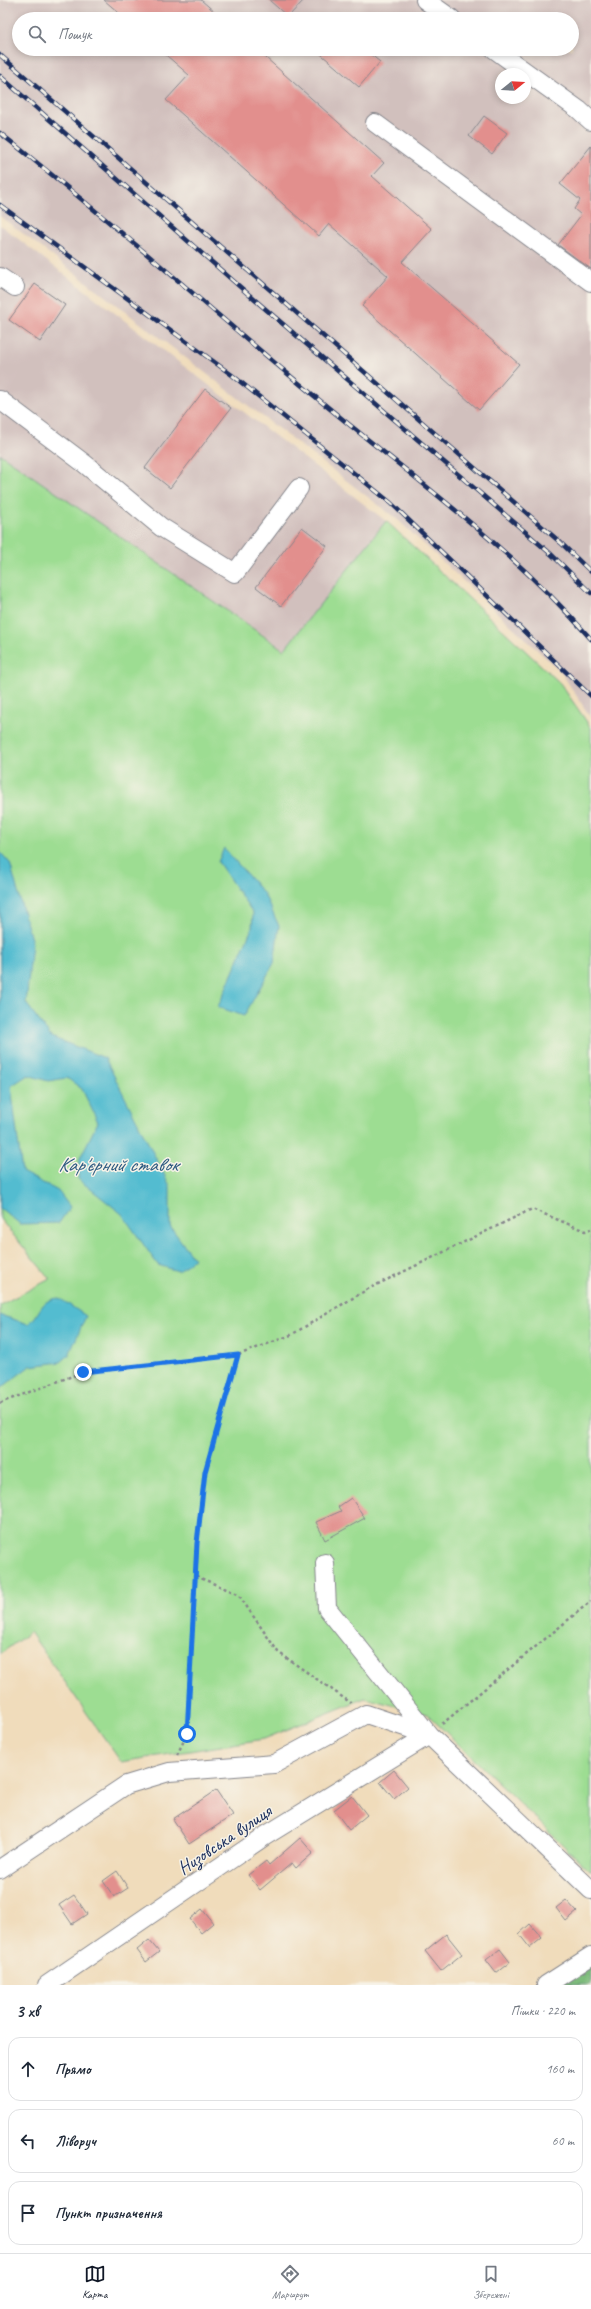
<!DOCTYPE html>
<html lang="uk">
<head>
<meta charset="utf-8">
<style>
	:root { --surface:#fff; --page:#f2f2f3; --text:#1f2937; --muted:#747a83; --line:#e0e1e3; --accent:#111827 }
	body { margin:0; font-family:Caveat,sans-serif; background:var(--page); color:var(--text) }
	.compass { position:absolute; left:495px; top:68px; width:36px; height:36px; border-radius:50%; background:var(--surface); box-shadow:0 2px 6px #0003; rotate:72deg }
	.stop { position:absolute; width:12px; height:12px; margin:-9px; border:3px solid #1a73e8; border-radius:50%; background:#fff }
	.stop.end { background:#1a73e8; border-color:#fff; box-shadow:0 1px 4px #0008 }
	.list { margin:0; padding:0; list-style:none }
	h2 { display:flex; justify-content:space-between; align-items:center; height:52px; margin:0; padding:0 16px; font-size:17px }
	h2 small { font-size:13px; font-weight:400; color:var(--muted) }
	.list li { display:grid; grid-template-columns:26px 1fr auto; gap:12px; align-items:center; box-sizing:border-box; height:64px; margin:0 8px 8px; padding:0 8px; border:1px solid var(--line); border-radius:12px }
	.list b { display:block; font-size:15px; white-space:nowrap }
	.list em { font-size:13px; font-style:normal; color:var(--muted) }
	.icon { flex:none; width:22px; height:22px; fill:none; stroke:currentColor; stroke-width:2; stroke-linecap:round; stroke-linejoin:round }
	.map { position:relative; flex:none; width:591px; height:1985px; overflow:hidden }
	.search { position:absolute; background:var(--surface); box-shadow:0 2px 6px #0003; left:12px; right:12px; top:12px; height:44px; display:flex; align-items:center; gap:10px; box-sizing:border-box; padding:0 14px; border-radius:22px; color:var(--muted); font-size:15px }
	.sheet { height:268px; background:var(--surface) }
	nav { display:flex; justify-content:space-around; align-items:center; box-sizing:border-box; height:56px; border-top:1px solid var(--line); background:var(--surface); font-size:11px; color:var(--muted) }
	nav a { display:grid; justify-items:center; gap:2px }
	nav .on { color:var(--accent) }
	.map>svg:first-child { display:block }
</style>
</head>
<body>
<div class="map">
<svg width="591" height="1985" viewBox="0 0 591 1985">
	<rect width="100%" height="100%" fill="#f7f3e8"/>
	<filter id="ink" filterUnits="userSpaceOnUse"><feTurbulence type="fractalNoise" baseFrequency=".025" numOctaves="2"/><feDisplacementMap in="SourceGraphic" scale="8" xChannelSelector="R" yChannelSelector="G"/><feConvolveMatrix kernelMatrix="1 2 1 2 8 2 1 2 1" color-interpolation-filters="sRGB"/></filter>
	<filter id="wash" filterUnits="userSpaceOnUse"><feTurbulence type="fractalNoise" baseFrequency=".012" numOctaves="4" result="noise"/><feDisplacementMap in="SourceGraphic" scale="16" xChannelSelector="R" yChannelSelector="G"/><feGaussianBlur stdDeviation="0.9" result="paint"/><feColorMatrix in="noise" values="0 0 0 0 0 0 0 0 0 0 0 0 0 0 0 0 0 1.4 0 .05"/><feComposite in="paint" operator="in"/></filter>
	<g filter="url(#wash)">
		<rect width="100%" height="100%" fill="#f0dcbb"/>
		<!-- industrial -->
		<path fill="#d1c0bd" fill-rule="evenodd" d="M0 0H591V718L561 672 398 520 0 216ZM19 19H572V49H19ZM501 74H525V98H501Z
			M0 225 386 521 285 650 0 454Z"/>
		<!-- green -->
		<path fill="#9ddd92" stroke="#5c8678" d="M0 454 284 650 386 521 560 683 591 728V1872L427 1714 365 1698 264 1739 121 1762 30 1632 0 1654V1305L50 1279 0 1219Z"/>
		<!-- forest -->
		<path fill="#7ebc7c" stroke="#4c766d" d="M591 1963V1985H559Z"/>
		<!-- water -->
		<path fill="#53bcd0" stroke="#377697" d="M224 848 264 894 279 926 274 963 244 1016 218 1007 252 928 253 913 218 862Z
			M0 852 10 863 32 943 26 1003 51 1037 105 1058 170 1186V1226L194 1259 178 1271 158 1265 122 1214 78 1179 80 1158 98 1122 82 1089 67 1078 48 1081 28 1075 11 1086 22 1172 58 1191 70 1207 59 1223 20 1224 0 1208Z
			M59 1298 86 1316 69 1355 61 1362 30 1366 0 1389V1315L28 1324C42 1314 38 1300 59 1298Z"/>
		<g id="blocks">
			<!-- building -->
			<path fill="#e28f8d" d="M104 0H201L223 19H126Z
				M269 0H304L288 17Z
				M159 49H256L384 163 372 176 432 229 402 262 519 364 479 410 362 306 388 276 329 224 319 236 166 100 189 75Z
				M315 49H364L380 62 359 87Z
				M484 116 507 133 492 154 469 136Z
				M591 146V269L558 245 581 215 574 209 580 200 560 184Z
				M35 284 65 305 40 342 9 320Z
				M205 389 231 408 170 488 145 468Z
				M302 527 327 546 281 606 256 587Z
				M351 1498 365 1518 325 1540 316 1522 341 1511 338 1507Z
				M394 1770 408 1787 394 1799 380 1782Z
				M216 1790 233 1815 189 1844 173 1819Z
				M352 1796 367 1815 349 1830 334 1810Z
				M300 1838 313 1853 296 1868 292 1863 260 1890 248 1875 266 1861 269 1865Z
				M117 1871 128 1888 114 1897 103 1881Z
				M74 1895 87 1914 72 1924 59 1905Z
				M566 1900 577 1912 566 1921 556 1908Z
				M202 1909 213 1923 201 1933 190 1919Z
				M530 1924 542 1938 530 1948 519 1934Z
				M446 1934 462 1954 441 1971 425 1951Z
				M149 1940 159 1952 146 1962 137 1950Z
				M500 1949 510 1962 496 1973 486 1960Z"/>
		</g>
	</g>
	<g filter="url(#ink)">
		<use href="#blocks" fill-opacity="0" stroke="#86868c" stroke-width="1"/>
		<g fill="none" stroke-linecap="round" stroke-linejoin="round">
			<!-- minor casing -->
			<g stroke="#86868c" stroke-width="20">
				<path id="minor" d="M425 0 452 19
					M494 49 579 110 591 121
					M375 123 591 282
					M0 277 15 287
					M0 400 85 464 161 527 235 573 299 488
					M325 1563 327 1608 429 1735 591 1890
					M0 1869 126 1785 169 1772 274 1764 366 1714 429 1735
					M47 1985 265 1836 429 1735
					M546 1985 591 1956"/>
			</g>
			<!-- path -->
			<path stroke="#86868c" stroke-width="2.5" stroke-dasharray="3 3" stroke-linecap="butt" d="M0 1403 83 1372 238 1355
				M196 1576 238 1594 278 1652 351 1703
				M442 1724 591 1601
				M177 1755 187 1734 197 1543 205 1472 238 1355 291 1335 368 1289 532 1209 585 1231 591 1229"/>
			<!-- minor -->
			<use href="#minor" stroke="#fff" stroke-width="18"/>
			<!-- rail casing -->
			<g stroke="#1b2f5e" stroke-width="4.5">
				<path id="rail" d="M0 55 561 543 591 572
					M0 76 255 300 551 554 591 593
					M0 133C109 219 212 311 318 399 413 478 509 545 591 639
					M0 205 232 375 391 503 591 696"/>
			</g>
			<!-- rail -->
			<use href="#rail" stroke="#f7f3e8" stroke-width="3" stroke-dasharray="9" stroke-linecap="butt"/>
		</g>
	</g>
	<g fill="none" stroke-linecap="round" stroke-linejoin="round" filter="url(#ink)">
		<!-- route -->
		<path stroke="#1a73e8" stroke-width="5" d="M83 1372 238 1355 205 1472 197 1543 187 1734"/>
	</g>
	<g text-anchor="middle" stroke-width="3" stroke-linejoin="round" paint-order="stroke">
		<!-- street labels -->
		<g font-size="19" fill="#1b2f5e" stroke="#f7f3e8">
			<text transform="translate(224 1839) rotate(-34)" y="7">Низовська вулиця</text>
		</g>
		<!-- water labels -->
		<g font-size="20" font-style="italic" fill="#2c5980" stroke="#f7f3e8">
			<text x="118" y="1171">Кар'єрний ставок</text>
		</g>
	</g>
</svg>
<svg class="compass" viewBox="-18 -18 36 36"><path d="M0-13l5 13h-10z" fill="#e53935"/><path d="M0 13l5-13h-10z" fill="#747a83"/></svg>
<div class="stop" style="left:187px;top:1734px"></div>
<div class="stop end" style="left:83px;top:1372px"></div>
<div class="search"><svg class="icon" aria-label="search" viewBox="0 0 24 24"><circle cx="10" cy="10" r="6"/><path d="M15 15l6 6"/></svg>Пошук</div>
</div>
<section class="sheet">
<h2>3 хв<small>Пішки · 220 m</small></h2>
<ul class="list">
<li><svg class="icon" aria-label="ahead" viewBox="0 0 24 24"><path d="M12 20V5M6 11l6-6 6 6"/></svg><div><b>Прямо</b></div><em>160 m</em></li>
<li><svg class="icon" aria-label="left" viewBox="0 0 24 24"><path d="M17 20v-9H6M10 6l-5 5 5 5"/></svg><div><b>Ліворуч</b></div><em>60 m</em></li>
<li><svg class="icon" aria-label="arrive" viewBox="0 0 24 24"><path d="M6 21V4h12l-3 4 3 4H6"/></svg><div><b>Пункт призначення</b></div></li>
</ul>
</section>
<nav>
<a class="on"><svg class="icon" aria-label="map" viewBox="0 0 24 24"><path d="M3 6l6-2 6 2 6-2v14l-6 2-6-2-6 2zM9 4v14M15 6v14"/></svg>Карта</a>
<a><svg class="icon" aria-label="directions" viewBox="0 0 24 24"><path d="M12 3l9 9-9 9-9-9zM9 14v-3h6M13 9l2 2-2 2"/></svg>Маршрут</a>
<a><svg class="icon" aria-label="saved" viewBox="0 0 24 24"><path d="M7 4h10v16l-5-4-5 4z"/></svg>Збережені</a>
</nav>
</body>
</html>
